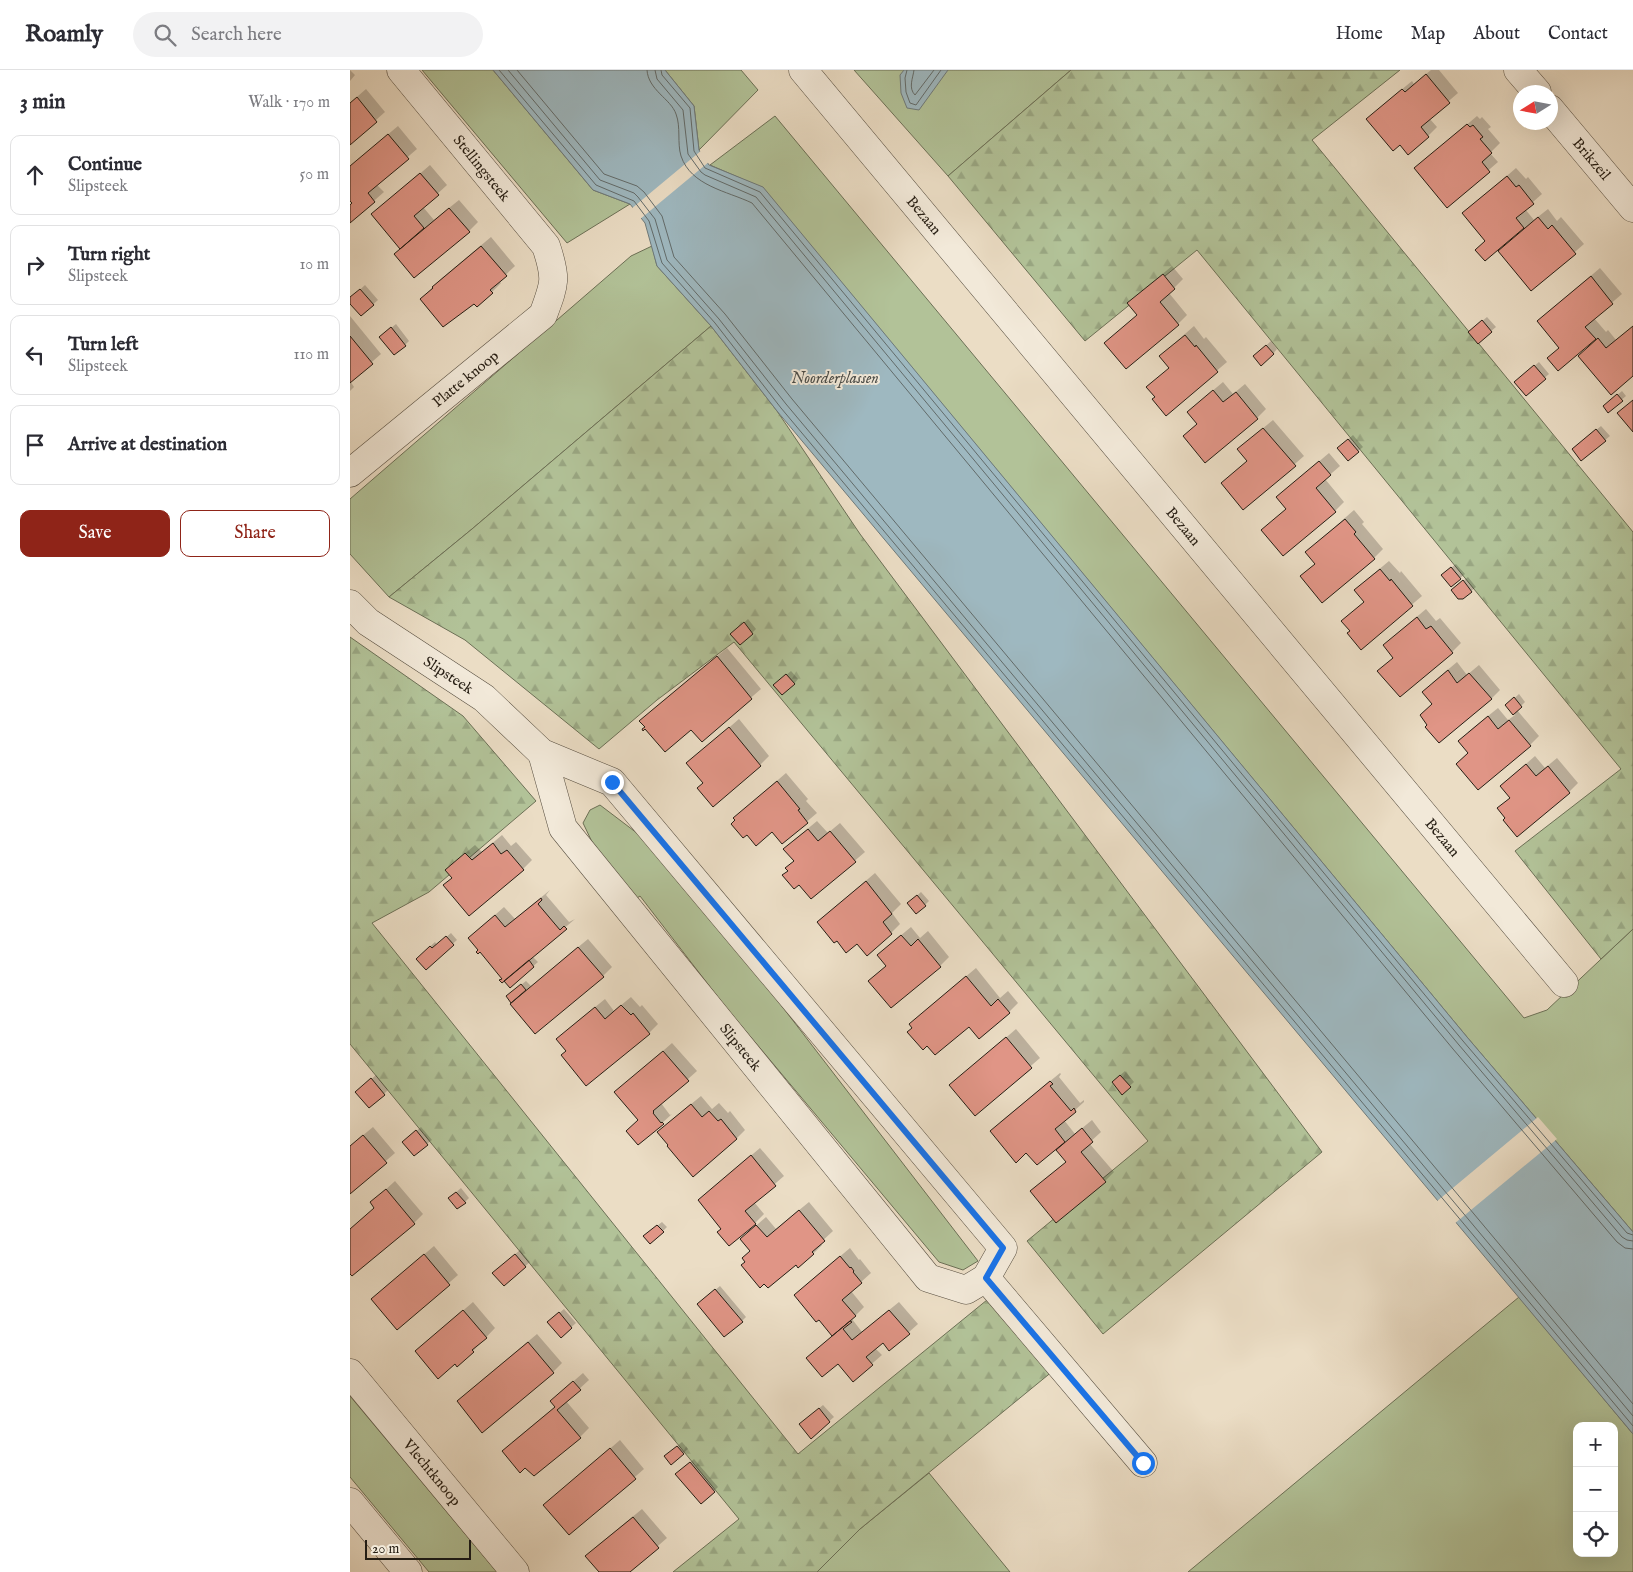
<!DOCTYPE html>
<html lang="en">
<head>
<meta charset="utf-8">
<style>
	:root { --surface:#fff; --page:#f2f2f3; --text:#2b2b33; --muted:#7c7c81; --line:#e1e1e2; --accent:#8f2418 }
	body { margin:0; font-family:"IM FELL English",serif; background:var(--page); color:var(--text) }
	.controls { position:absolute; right:15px; bottom:15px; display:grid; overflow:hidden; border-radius:10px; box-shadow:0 5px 20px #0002 }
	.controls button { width:45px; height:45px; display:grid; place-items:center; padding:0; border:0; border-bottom:1px solid var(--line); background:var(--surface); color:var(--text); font:25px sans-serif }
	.compass { position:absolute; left:1163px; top:15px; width:45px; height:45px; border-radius:50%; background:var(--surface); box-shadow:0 5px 20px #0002; rotate:259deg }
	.scale { position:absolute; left:15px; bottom:12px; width:106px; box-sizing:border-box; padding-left:5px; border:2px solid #261e14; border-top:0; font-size:14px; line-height:18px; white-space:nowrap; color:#261e14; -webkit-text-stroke:4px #f2e9d9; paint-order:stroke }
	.stop { position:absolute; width:15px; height:15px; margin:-11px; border:4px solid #1a73e8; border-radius:50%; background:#fff }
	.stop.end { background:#1a73e8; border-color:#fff; box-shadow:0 1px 5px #0008 }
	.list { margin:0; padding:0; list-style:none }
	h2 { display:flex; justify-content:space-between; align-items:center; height:65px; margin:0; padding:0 20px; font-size:21px }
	h2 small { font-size:16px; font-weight:400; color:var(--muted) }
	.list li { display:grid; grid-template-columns:32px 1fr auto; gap:15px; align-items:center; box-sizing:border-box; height:80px; margin:0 10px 10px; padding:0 10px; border:1px solid var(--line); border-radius:10px }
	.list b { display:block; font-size:19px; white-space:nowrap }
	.list p { margin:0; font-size:16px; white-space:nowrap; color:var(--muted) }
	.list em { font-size:16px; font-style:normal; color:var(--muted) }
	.actions { display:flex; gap:10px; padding:15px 20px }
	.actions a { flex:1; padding:11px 0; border:1px solid var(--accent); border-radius:10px; text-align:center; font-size:18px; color:var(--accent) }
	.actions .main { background:var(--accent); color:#fff }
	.icon { flex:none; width:28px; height:28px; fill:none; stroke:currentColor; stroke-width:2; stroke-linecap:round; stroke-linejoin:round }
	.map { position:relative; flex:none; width:1283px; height:1502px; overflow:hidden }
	header { display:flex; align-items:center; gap:30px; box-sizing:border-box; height:70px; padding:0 25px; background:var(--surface); border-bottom:1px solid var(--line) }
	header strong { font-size:24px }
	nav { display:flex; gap:28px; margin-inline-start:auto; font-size:18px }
	.search { width:350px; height:45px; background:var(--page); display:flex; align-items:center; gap:12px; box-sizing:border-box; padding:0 18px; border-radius:28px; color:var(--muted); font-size:19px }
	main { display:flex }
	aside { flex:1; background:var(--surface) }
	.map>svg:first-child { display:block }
</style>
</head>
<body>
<header>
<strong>Roamly</strong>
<div class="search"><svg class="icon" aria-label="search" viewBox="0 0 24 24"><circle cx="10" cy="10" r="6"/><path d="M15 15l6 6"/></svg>Search here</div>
<nav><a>Home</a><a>Map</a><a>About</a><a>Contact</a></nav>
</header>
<main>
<aside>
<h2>3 min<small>Walk · 170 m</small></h2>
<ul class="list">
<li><svg class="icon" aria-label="ahead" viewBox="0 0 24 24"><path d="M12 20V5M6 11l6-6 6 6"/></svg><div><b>Continue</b><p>Slipsteek</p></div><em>50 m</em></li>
<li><svg class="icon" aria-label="right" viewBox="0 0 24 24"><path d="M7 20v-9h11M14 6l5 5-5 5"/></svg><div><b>Turn right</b><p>Slipsteek</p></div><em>10 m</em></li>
<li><svg class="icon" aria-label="left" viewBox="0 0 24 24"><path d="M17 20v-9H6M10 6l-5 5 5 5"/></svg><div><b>Turn left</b><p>Slipsteek</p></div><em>110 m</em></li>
<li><svg class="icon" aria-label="arrive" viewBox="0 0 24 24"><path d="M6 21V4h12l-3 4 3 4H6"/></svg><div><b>Arrive at destination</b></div></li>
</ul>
<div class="actions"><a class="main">Save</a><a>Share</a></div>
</aside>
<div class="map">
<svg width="1283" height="1502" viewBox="0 0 1283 1502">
	<defs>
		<pattern id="forest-firs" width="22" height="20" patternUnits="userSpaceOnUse" patternTransform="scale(1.25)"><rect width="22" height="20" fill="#b2c298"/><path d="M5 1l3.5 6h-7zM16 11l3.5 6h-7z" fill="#99a682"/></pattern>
	</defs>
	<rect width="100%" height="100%" fill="#ebddc5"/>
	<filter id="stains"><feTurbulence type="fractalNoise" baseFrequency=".004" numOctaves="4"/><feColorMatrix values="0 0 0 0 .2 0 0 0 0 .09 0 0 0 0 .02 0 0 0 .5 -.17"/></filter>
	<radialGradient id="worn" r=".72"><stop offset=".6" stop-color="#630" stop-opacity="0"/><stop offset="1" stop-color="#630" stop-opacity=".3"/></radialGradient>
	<!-- grass -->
	<path fill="#b2c298" stroke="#6c7056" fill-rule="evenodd" d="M72 0H143L243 120 280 134 217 173Z
		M315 0H391L408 20 349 80 344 36Z
		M504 0H721L598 106Z
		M425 46 1174 948 1197 940 1283 859V1162L1117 967 413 118 360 95Z
		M302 176 307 196 361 256 122 459 39 527 0 484V429L281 186Z
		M250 735 304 776 431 935 628 1191 613 1200 589 1192 374 935 290 826 280 833 254 797 233 753 240 740Z
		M1169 1227 1283 1364V1502H838ZM1227 1356H1264V1483H1227Z
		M0 1326 147 1502H79L0 1407Z
		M579 1403 660 1502H467L510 1459Z"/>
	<!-- forest -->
	<path fill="url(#forest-firs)" stroke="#6c7056" d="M721 0H1050L962 70 1283 462V859L1251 889 1165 781 1271 699 847 180 735 271 598 106Z
		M361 256 427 341 510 464 972 1082 753 1264 677 1171 798 1071 384 572 307 630 249 679 115 570 39 527 122 459Z
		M0 567 113 646 186 731 79 822 22 853 448 1384 648 1221 709 1296 510 1459 467 1502H323L389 1449 0 974Z"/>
	<!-- water -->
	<path fill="#9eb8c0" stroke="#6e7a7b" d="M143 0H315L344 36 349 80 359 95 413 117 1117 967 1283 1162V1364L427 341 361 256 307 196 295 153 280 134 243 120Z
		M554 0H598L569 40 557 38 551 23 550 5Z"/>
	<!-- pier -->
	<path fill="#ebddc5" d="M352 80 360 91 289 150 281 139Z
		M1188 1047 1207 1069 1104 1154 1086 1132Z"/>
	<!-- shadow -->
	<path fill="#0003" d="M0 0 5 5 0 11Z
		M1081 0H1089L1108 23 1079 48 1087 57 1078 66 1027 40 1062 11 1064 14Z
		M16 19 35 42 0 73V33Z
		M1127 46 1130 49 1132 47 1141 57 1138 59 1150 73 1140 83 1148 92 1097 136 1066 98Z
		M48 56 67 79 26 114 34 122 0 152V135L3 132 0 129V96Z
		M80 95 97 115 73 137 84 150 109 130 128 152 119 161 51 178 23 144Z
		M1166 98 1176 109 1178 107 1192 124 1175 139 1184 150 1198 139 1207 151 1211 147 1234 174 1181 220 1148 179 1136 170 1114 143Z
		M141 167 165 196 149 211 151 213 142 222 124 232 71 229 92 208Z
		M822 196 833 209 819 223 837 245 828 254 788 245 778 233Z
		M1250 198 1272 224 1244 248 1256 262 1258 260 1266 270 1283 256V305L1229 286 1240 275 1238 274 1210 277 1188 251Z
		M15 215 28 230 11 245 0 232V229Z
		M0 246 31 284 0 311 4 317 0 321Z
		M1137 247 1146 257 1128 272 1124 258Z
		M46 254 59 271 55 275 35 263Z
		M844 256 854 269 856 267 877 292 816 344 806 327 820 298 810 286Z
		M921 271 927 279 923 284 909 282Z
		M1189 292 1199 304 1176 324 1170 308Z
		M873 312 883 324 895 314 916 339 907 348 834 366 848 353V333Z
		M1272 321 1276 326 1258 341 1259 332Z
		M923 350 954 386 894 438 898 391V371Z
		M1251 356 1260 366 1232 389 1228 375Z
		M1003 365 1013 377 999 389 993 374Z
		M979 383 990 396 975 409 994 432 985 441 912 460 937 438 927 427Z
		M1004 440 1014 452 1012 454 1033 479 1024 488 951 506 966 493 956 482Z
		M1039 491 1050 503 1051 501 1072 526 1011 578 1001 561 1015 531V511Z
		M1106 494 1115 504 1102 515 1097 501Z
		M1118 507 1126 517 1113 528 1107 516Z
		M1076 539 1086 551 1090 548 1111 573 1102 582 1029 601 1044 587 1043 567Z
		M398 549 406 559 402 563 386 560Z
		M377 578 411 619 352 670 342 658 300 642Z
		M1107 592 1117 605 1129 595 1150 620 1141 629 1083 633 1082 613Z
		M441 601 448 609 444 614 429 611Z
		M1169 624 1175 632 1167 640 1189 666 1180 675 1119 683 1118 662 1148 638 1158 650 1165 645 1157 635Z
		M389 649 419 686 410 695 354 713 338 693Z
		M1185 686 1195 698 1207 688 1228 713 1219 722 1157 748 1149 738 1161 727 1151 716Z
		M436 703 458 729 456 731 467 743 433 772 422 760 386 750 384 748Z
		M467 751 478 763 490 753 515 782 461 828 439 800 445 791 444 770Z
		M152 765 161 776 166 772 182 790 173 799 95 815 103 807 97 800 106 791 125 775 132 782Z
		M525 803 551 834 542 843 550 854 541 863 478 843Z
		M200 820 196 825 219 852 225 849 182 886 188 892 160 916 119 868 154 837 165 849Z
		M571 822 579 831 575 835 563 829Z
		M561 857 570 868 578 861 599 887 590 896 537 895 538 876Z
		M101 863 107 870 76 898 72 884 85 872 87 875Z
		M238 869 262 897 253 906 163 933 157 926 176 911 181 916Z
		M626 898 650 928 658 921 668 933 659 942 619 955 564 957 561 954 570 945Z
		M281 927 290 937 292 935 308 954 299 963 217 981V960L255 929 264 941Z
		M666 959 690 988 625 1044 601 1015Z
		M322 973 347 1001 311 1033 320 1045 322 1044 289 1074V1049L266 1022Z
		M775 1001 784 1012 772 1023 767 1008Z
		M710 1003 711 1004 709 1007 730 1033 734 1030V1032L714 1050 725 1064 742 1050 751 1062 739 1073 764 1102 755 1111 691 1113 717 1091 706 1078 650 1052Z
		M26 1005 38 1020 34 1024 11 1018Z
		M351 1026 362 1039 369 1033 378 1043 380 1041 395 1060 386 1069 318 1053Z
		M23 1057 45 1083 0 1122V1076Z
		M71 1057 82 1070 64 1084 58 1068Z
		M410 1078 434 1106 404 1132 414 1144 405 1153 373 1158 359 1121Z
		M45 1111 73 1144 64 1153 0 1202V1159L25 1137 21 1133Z
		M111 1118 119 1128 115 1132 104 1124Z
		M459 1132 483 1161 470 1173 472 1175 463 1184 446 1194 397 1192 401 1180V1160L416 1147 426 1159Z
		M312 1152 317 1157 313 1161 299 1162Z
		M84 1176 108 1205 47 1258 22 1229Z
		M500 1178 509 1190 510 1189 521 1203 501 1221 514 1237 502 1249 512 1262 549 1232 568 1254 540 1279 533 1271 525 1278 532 1285 503 1310 483 1265 469 1248 455 1216Z
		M170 1180 180 1192 154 1215 148 1199Z
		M370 1216 396 1247 392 1251 353 1230Z
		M123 1232 145 1258 123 1281 106 1293 66 1281Z
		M214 1239 226 1253 211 1266 203 1248Z
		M187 1264 212 1293 203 1302 118 1322Z
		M233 1303 239 1310 216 1331 239 1358 230 1367 162 1372 206 1336 211 1322Z
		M473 1335 484 1347 461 1367 455 1350Z
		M270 1370 294 1399 219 1464 195 1435Z
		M332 1372 338 1379 322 1393 320 1382Z
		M344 1389 368 1417 364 1421 331 1400Z
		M292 1439 317 1468 278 1502H250L246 1477Z"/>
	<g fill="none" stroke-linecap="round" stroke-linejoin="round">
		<!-- shore -->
		<path stroke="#626b6a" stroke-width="1" d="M149 0 246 115 284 131 299 151 312 193 365 253 431 338 1283 1356
			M158 0 250 110 284 123 288 127 305 149 317 190 369 249 436 334 1283 1346
			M167 0 254 104 287 116 294 122 312 146 324 187 375 244 442 329 1283 1334
			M297 0C298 20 321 29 326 44 331 57 327 73 331 86 341 116 377 121 402 133L1103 979 1267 1172 1275 1178 1283 1179
			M305 0 307 9 333 40 338 84 351 102 355 105 406 127 1109 975 1272 1167 1277 1170 1283 1171
			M311 0 312 5 340 38 344 81 355 98 410 122 1113 971 1277 1163 1283 1165
			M557 0 555 8 556 22 560 33 566 35 591 0
			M564 0C563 8 558 18 565 25L584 0"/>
	</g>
	<!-- building -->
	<path fill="#e09586" stroke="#261e14" d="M1076 4 1100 33 1071 57 1079 67 1058 85 1050 75 1043 81 1016 49 1052 19 1055 22Z
		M7 27 27 52 0 75V33Z
		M1117 54 1120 57 1123 55 1133 67 1130 69 1142 83 1132 92 1140 102 1097 138 1064 98Z
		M38 64 59 89 18 123 25 132 0 153V135L2 133 0 131V96Z
		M70 103 89 125 64 146 74 158 50 179 21 144Z
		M1157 106 1166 117 1169 115 1184 134 1166 148 1174 158 1135 191 1125 180 1135 171 1112 143Z
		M99 138 120 162 64 208 44 184Z
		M1188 147 1198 159 1202 155 1226 184 1181 221 1148 181Z
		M131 176 157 206 140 220 143 223 127 237 124 234 93 257 70 229 83 218 82 217Z
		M813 204 825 219 810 232 829 255 776 299 754 273 787 245 777 233Z
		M1241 206 1263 234 1235 257 1246 269 1208 301 1197 288 1209 278 1187 251Z
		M10 219 24 235 11 246 0 234V227Z
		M1132 250 1142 262 1128 274 1118 262Z
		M1283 256V306L1261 325 1228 286 1248 268 1256 278Z
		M41 257 56 276 44 285 29 267Z
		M835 265 845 277 846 275 868 302 816 346 802 329 805 327 796 317 819 298 809 286Z
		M0 266 23 294 0 313Z
		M916 275 924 284 911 296 903 286Z
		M1184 295 1196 309 1176 326 1164 312Z
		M863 320 873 332 886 322 908 349 855 393 833 366 847 354 837 342Z
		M1267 324 1273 331 1258 343 1253 336Z
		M1283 330V362L1267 343Z
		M913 358 946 396 893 440 871 413 897 391 887 379Z
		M1246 359 1256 371 1231 391 1222 379Z
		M998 369 1009 382 998 391 987 378Z
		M969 391 981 405 966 418 986 442 933 486 911 460 936 439 926 427Z
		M995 449 1006 462 1004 464 1025 489 972 533 950 506 965 494 955 482Z
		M1101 497 1111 509 1101 517 1091 505Z
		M1030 499 1040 511 1041 509 1063 536 1011 580 997 563 1000 561 991 551 1014 532 1004 520Z
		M1113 510 1122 522 1113 529H1108L1101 520Z
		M1067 547 1076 559 1081 556 1103 583 1050 627 1027 601 1043 588 1033 575Z
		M394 552 403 564 390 575 380 564Z
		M367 586 402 629 352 672 341 660 315 682 295 659 293 661 292 659 295 657 289 651Z
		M1098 600 1107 613 1119 603 1142 629 1089 673 1075 657 1077 655 1070 645 1082 634 1072 622Z
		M436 604 445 614 432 625 423 615Z
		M1164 627 1172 637 1163 645 1155 635Z
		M1138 646 1148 659 1159 650 1181 676 1128 720 1106 694 1118 683 1108 671Z
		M379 657 411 696 363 737 347 718 353 713 336 693Z
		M1176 694 1186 706 1198 696 1220 723 1167 767 1153 750 1155 748 1147 738 1160 728 1150 716Z
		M427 711 450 739 448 740 458 753 432 774 422 762 406 776 397 765 393 768 381 754 385 750 383 748Z
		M458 759 468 771 480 761 506 792 461 829 449 815 444 819 432 805 438 801 435 798 444 791 433 779Z
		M143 773 151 784 157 780 174 800 119 846 93 815 102 808 95 800 115 783 122 790Z
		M516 811 542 844 533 852 542 864 517 886 507 874 496 883 487 871 484 873 467 852Z
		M567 825 576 836 566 844 557 833Z
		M191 828 192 830 188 834 210 860 214 856 217 859 152 913 149 910 152 909 130 882 128 884 126 882 128 880 118 868 145 845 155 857Z
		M551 865 561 876 568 869 591 897 541 938 518 911 536 896 527 885Z
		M96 866 104 875 76 900 66 889 80 876 82 878Z
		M228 877 254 907 185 964 160 934Z
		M179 890 184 897 160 918 154 911Z
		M616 906 641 936 648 929 660 943 629 969 619 957 585 985 577 976 573 980 557 962 562 958 559 954Z
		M171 914 176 920 161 933 156 926Z
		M271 935 281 945 283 943 300 964 236 1016 211 985 216 981 206 969 245 937 255 949Z
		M656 967 682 998 625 1046 599 1015Z
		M313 981 339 1011 303 1041 304 1042 303 1043 311 1053 312 1052 314 1054 288 1075 276 1061 288 1050 264 1022Z
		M770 1005 781 1017 772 1025 762 1012Z
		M21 1008 35 1025 19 1038 5 1022Z
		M700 1011 703 1014 700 1016 721 1041 724 1038 726 1042 705 1059 715 1072 687 1095 676 1083 666 1093 640 1061Z
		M341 1034 352 1047 359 1041 368 1051 371 1049 387 1069 343 1107 317 1076 318 1075 307 1062Z
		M732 1058 743 1072 731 1082 756 1112 706 1153 680 1121 716 1092 706 1080Z
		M66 1060 78 1075 64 1086 52 1072Z
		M13 1065 37 1093 0 1124V1076Z
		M401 1085 426 1116 395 1141 406 1154 379 1176 367 1162 371 1159 348 1130Z
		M36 1119 65 1154 2 1206 0 1204V1159L24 1138 20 1132Z
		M106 1122 116 1133 107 1139 98 1128Z
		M449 1140 475 1171 462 1182 464 1184 448 1198 446 1195 418 1218 414 1214 410 1218 391 1195 395 1192 392 1188 400 1181 390 1169 406 1155 417 1167Z
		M307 1155 314 1162 300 1174 293 1166Z
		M74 1184 100 1215 47 1260 21 1229Z
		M165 1184 176 1197 154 1216 142 1203Z
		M490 1186 500 1198 501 1197 504 1201 503 1202 512 1213 492 1230 506 1246 482 1266 469 1250 466 1252 444 1225Z
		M365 1219 393 1252 374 1267 347 1234Z
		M113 1240 137 1268 122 1280 124 1282 107 1297 105 1294 88 1309 65 1281Z
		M539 1240 560 1264 539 1281 533 1273 516 1287 523 1295 503 1312 488 1294 472 1307 456 1288 500 1251 502 1252 493 1259 502 1270Z
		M209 1242 222 1258 211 1268 197 1252Z
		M178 1272 204 1303 132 1363 107 1331Z
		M223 1311 231 1320 207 1340 231 1368 184 1406 175 1398 170 1403 152 1381 205 1337 200 1331Z
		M469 1338 480 1352 461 1369 449 1354Z
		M327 1376 334 1384 321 1395 314 1386Z
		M260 1378 286 1409 219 1465 193 1435Z
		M340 1392 365 1422 351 1434 325 1404Z
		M283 1447 309 1478 280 1502H249L235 1486Z"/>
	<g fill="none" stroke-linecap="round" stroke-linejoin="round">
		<!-- street casing -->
		<g stroke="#574e40" stroke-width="29">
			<g id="street">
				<path id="s1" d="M453 0 1214 913"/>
				<path d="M1168 0 1187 22"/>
				<path id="s2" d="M1200 39 1283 138"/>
				<path id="s3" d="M0 403 193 245C205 213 207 209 196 176L51 0"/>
				<path id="s4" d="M0 534 18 552 134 628 192 683 262 712 653 1178 636 1208 793 1393"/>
				<path id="s5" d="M192 683 213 758 578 1208 616 1220 636 1208"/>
				<path id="s6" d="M0 1303 165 1502"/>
				<path d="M0 1432 58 1502"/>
			</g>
		</g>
		<!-- street -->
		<use href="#street" stroke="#f2e9d9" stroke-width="28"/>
	</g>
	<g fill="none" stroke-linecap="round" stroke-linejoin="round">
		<!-- route -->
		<path stroke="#1a73e8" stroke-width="6" d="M262 712 653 1178 636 1208 793 1393"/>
	</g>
	<g text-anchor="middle" stroke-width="4" stroke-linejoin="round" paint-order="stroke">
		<!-- street labels -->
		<g font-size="15" fill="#261e14" stroke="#f2e9d9">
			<text dy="5" stroke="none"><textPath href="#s2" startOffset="65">Brikzeil</textPath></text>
			<text transform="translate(132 98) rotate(51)" y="5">Stellingsteek</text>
			<text dy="5" stroke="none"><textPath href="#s1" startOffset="189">Bezaan</textPath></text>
			<text dy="5" stroke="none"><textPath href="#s3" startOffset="149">Platte knoop</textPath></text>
			<text dy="5" stroke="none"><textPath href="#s1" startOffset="594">Bezaan</textPath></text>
			<text dy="5" stroke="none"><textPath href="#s4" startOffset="122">Slipsteek</textPath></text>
			<text dy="5" stroke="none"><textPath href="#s1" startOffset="999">Bezaan</textPath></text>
			<text dy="5" stroke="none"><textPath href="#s5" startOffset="360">Slipsteek</textPath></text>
			<text dy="5" stroke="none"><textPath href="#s6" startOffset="129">Vlechtknoop</textPath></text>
		</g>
		<!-- water labels -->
		<g font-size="16" font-style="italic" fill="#4a4c48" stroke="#f2e9d9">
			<text x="485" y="313">Noorderplassen</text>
		</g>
	</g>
	<rect width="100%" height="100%" filter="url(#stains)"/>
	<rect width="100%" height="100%" fill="url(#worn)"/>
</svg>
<div class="controls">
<button>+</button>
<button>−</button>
<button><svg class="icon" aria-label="locate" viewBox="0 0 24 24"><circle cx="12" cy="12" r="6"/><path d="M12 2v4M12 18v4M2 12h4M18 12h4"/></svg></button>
</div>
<svg class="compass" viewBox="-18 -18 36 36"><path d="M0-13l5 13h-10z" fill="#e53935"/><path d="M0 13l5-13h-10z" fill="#7c7c81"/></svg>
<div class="scale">20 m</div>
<div class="stop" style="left:793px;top:1393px"></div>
<div class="stop end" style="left:262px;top:712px"></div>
</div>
</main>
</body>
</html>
